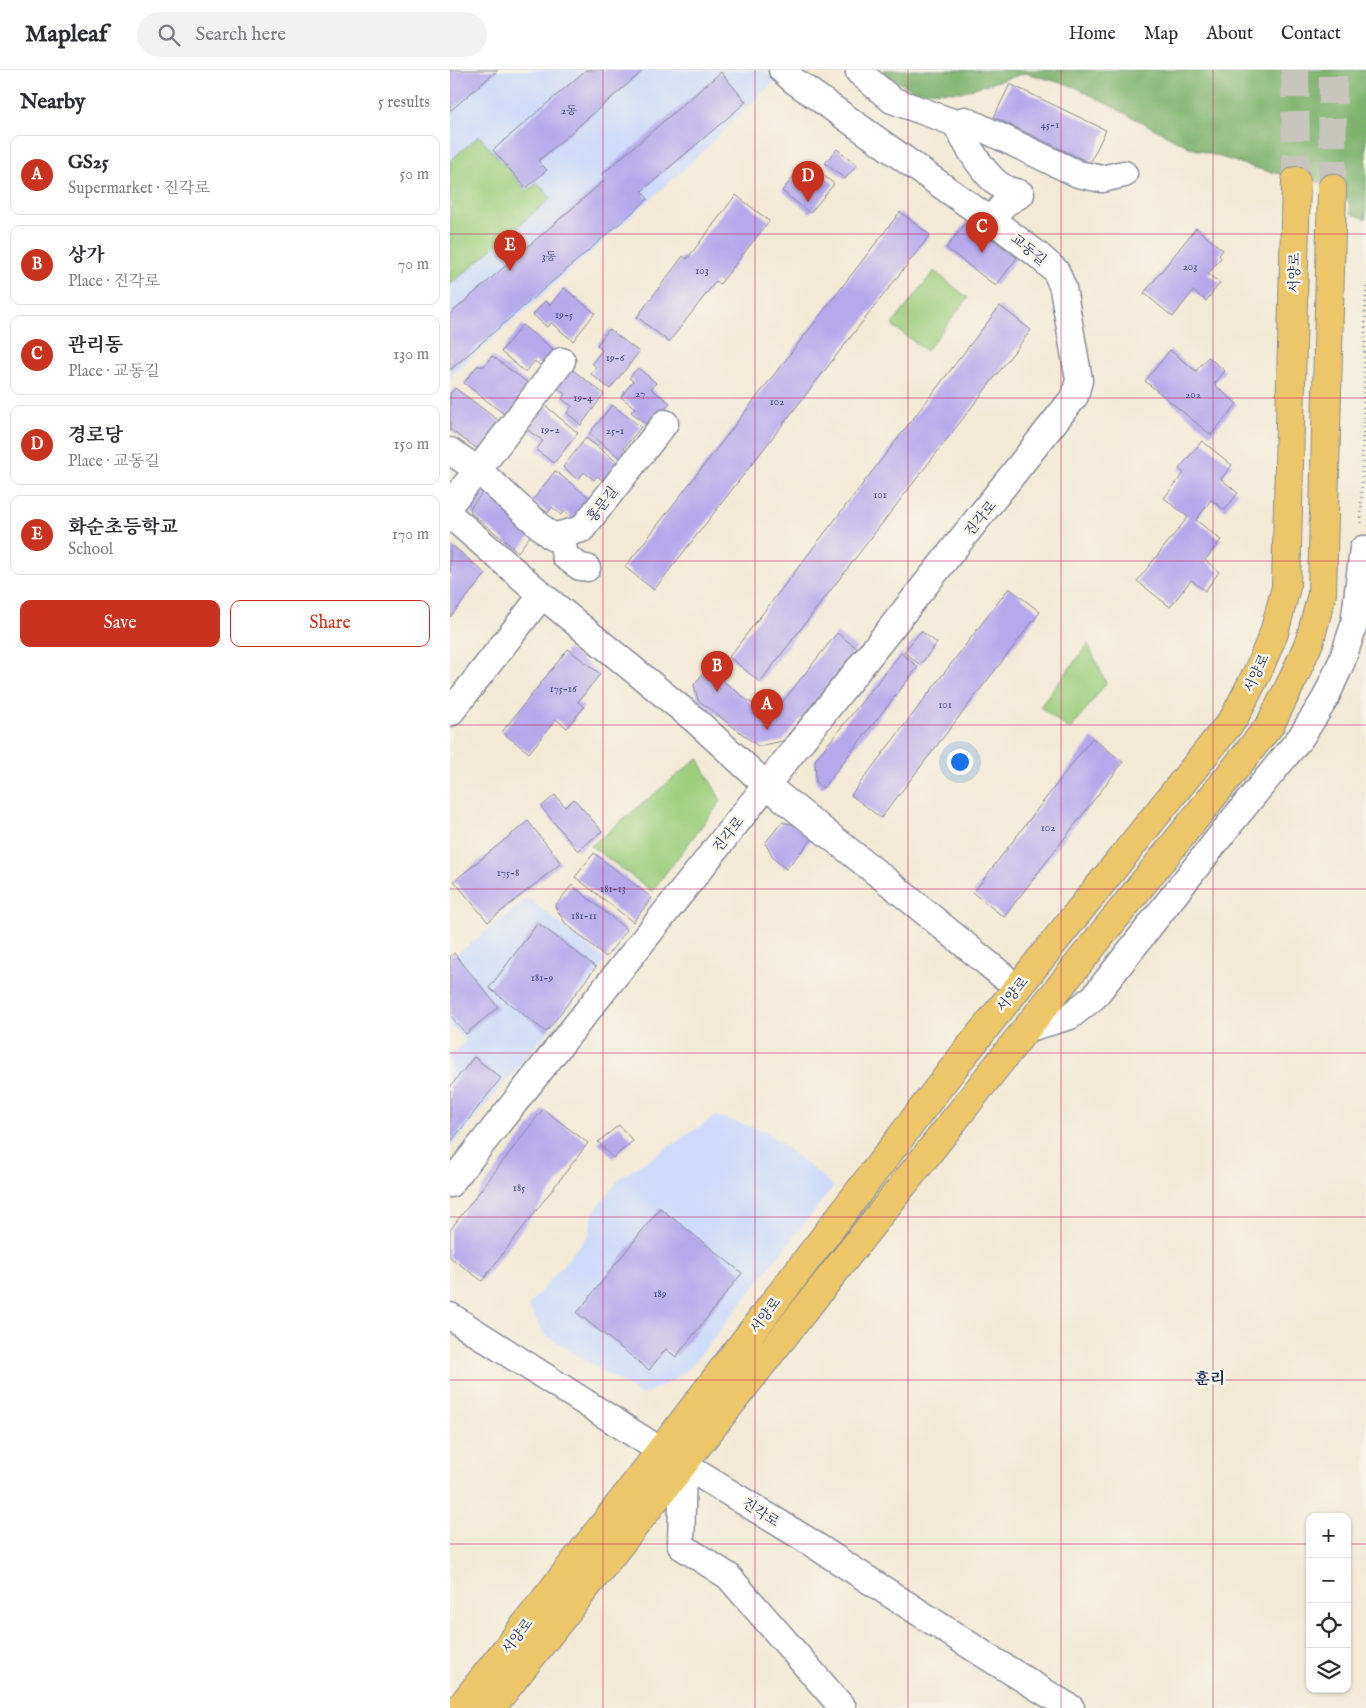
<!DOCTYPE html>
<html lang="en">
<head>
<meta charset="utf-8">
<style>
	:root { --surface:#fff; --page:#f2f2f3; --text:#2b2b33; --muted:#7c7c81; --line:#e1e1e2; --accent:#c8321e }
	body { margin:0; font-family:"IM FELL English","Noto Serif KR",serif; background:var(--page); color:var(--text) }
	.controls { position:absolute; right:15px; bottom:15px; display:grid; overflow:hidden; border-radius:10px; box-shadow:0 1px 4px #0004 }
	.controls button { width:45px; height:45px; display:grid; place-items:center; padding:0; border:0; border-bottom:1px solid var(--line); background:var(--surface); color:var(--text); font:25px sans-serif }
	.you { position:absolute; left:509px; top:691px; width:18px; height:18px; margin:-12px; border:4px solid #fff; border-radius:50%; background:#1a73e8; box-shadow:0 0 0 8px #1a73e833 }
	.badge { display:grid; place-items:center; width:32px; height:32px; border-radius:50%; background:var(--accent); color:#fff; font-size:16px; font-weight:700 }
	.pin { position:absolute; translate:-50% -41px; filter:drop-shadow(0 1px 2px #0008) }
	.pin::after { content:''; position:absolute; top:26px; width:18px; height:15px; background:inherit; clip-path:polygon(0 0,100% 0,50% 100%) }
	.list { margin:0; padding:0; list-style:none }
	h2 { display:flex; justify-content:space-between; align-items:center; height:65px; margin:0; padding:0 20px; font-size:21px }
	h2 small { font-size:16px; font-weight:400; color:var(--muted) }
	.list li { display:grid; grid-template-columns:32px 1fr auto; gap:15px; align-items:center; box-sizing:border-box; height:80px; margin:0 10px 10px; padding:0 10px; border:1px solid var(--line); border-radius:10px }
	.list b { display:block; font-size:19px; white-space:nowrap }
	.list p { margin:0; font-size:16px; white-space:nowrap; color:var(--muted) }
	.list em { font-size:16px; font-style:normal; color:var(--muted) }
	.actions { display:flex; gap:10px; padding:15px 20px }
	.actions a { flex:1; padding:11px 0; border:1px solid var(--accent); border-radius:10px; text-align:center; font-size:18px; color:var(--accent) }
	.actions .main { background:var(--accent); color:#fff }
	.icon { flex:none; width:28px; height:28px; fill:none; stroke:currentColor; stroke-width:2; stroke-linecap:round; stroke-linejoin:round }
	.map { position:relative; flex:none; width:916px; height:1638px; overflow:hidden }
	header { display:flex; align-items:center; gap:30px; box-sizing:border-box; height:70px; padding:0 25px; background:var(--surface); border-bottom:1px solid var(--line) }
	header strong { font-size:24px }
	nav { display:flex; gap:28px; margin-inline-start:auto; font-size:18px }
	.search { width:350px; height:45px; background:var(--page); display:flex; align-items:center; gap:12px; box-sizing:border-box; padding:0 18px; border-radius:28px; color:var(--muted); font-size:19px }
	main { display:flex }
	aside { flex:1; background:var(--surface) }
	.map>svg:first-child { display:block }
</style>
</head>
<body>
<header>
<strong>Mapleaf</strong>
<div class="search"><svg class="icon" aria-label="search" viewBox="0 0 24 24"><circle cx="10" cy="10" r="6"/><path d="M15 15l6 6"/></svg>Search here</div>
<nav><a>Home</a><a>Map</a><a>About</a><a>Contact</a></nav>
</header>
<main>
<aside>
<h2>Nearby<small>5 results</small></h2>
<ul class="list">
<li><span class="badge">A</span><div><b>GS25</b><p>Supermarket · 진각로</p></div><em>50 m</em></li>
<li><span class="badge">B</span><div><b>상가</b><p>Place · 진각로</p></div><em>70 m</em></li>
<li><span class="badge">C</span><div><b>관리동</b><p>Place · 교동길</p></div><em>130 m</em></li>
<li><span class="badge">D</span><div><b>경로당</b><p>Place · 교동길</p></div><em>150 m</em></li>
<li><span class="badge">E</span><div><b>화순초등학교</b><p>School</p></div><em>170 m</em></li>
</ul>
<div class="actions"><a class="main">Save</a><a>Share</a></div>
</aside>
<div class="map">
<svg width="916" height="1638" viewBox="0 0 916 1638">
	<rect width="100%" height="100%" fill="#f7f3e8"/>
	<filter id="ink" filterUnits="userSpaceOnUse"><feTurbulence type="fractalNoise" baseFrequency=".02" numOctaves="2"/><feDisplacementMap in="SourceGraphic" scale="10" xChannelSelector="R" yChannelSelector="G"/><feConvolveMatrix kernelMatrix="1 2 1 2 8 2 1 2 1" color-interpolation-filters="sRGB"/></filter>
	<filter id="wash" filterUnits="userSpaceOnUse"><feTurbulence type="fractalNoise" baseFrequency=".0096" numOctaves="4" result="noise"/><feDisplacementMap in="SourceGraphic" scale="20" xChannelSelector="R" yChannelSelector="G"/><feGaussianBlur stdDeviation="1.12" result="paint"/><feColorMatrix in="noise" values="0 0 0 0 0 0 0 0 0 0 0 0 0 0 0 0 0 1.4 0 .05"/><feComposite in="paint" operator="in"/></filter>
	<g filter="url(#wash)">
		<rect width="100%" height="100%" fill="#f3ead5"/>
		<!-- built -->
		<path fill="#cedbfa" d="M0 0H313L325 11 239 95 0 307Z
			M78 828 157 891 0 1078V986L16 971 0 954V890Z
			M266 1046 316 1061 384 1116 240 1298 222 1311 191 1325 94 1264 78 1236 139 1164 143 1143 170 1108Z"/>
		<!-- green -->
		<path fill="#9ecf7e" stroke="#5c7f6e" d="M29 66 77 121 87 113 101 128 0 215V91Z
			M484 201 518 228 476 281 442 255Z
			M638 574 656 613 620 660 590 637Z
			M248 688 271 731 202 821 141 776Z"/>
		<!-- forest -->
		<path fill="#7eb26d" stroke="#4c7066" d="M433 0H916V149L902 144 894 118 812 100 741 78 625 17 576 3 511 22 465 21 435 5Z"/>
		<g id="blocks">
			<!-- building -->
			<path fill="#b5a9ec" d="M0 0H48L0 41Z
				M136 0H194L88 91 97 100 76 118 43 80Z
				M271 2 296 32 192 121 198 129 0 300V244L156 109 152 104Z
				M560 14 656 60 640 93 544 47Z
				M387 79 407 95 395 109 375 93Z
				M354 103 366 113 372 104 384 114 360 143 332 121 344 106Z
				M286 125 319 151 270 214 266 211 219 272 187 247 233 186 237 189Z
				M450 142 480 165 204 520 175 497Z
				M518 150 567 188 546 216 496 178Z
				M746 158 773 180 769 185 771 188 758 204 770 213 756 231 743 221 723 247 694 223Z
				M114 218 145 243 123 271 101 253 97 257 83 245 95 231 100 235Z
				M550 236 581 260 310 612 279 587Z
				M72 255 108 283 92 297 85 291 75 302 51 282Z
				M159 259 189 282 160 319 141 304 146 297 142 293 152 280 147 275Z
				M720 280 746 301 758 287 775 301 764 314 787 334 761 365 695 311Z
				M42 286 82 316 58 347 14 313 27 296H34Z
				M120 298 154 324 131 355 117 343 122 336 112 329 115 324 105 316Z
				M188 298 206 313 201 319 220 333 211 344 208 342 198 355 181 342 185 338 171 327 183 311 179 308Z
				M5 318 52 353 31 381 0 360V324Z
				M91 332 128 363 104 393 86 380 93 371 72 356Z
				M162 335 191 357 174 378 178 382 173 390 139 364Z
				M136 368 171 395 157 413 147 406 144 410 134 402 128 410 113 397Z
				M752 371 782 395 771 409 788 423 775 440 761 430 746 450 771 470 755 490 769 502 755 521 741 510 720 537 687 511 738 447 714 428 734 403 729 399Z
				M105 401 140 428 124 449 114 441 111 445 102 437 98 443 82 431Z
				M36 418 86 458 68 482 21 443 20 438Z
				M3 476 36 504 0 547V480Z
				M559 518 590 542 431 748 401 725Z
				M471 561 487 573 470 595 454 582Z
				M387 563 407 578 333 671 308 676 248 630 244 615 257 598 320 648Z
				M118 579 150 604 128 632 134 637 117 658 106 649 79 683 52 662Z
				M451 583 468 597 373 718 366 713 365 690Z
				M642 668 673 692 554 847 523 823Z
				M105 725 115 737 124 729 152 761 128 781 91 737Z
				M78 751 111 793 38 852 4 811Z
				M332 752 345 755 362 769 336 799 324 789 315 773Z
				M144 783 202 828 183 852 125 807Z
				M122 815 177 860 156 887 115 853 105 836Z
				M88 853 146 897 96 962 39 918Z
				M4 883 48 937 16 964 0 945V887Z
				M24 987 51 1008 0 1073V1017Z
				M93 1039 138 1073 32 1211 0 1187V1160Z
				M169 1055 183 1071 163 1088 148 1072Z
				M210 1138 292 1203 226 1287 216 1279 199 1300 127 1243Z"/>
		</g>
	</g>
	<g filter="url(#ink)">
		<use href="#blocks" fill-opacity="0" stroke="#878c9a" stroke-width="1"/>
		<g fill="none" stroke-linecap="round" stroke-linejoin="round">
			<!-- major-tunnel -->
			<path stroke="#c8c5bd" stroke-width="28" stroke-dasharray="28 14" stroke-linecap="butt" d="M845 0 846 111
				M882 118 883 0"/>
			<!-- minor casing -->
			<g stroke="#878c9a" stroke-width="29">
				<path id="minor" d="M409 2 442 30 505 53
					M542 150 554 134 571 124C566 122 561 121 556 119 535 109 516 73 505 53L515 50 628 104 652 109 674 104
					M0 381 28 400 102 467 132 459 215 353
					M0 434 28 400 112 291
					M0 445 92 525 245 650 316 715 442 815 553 906
					M111 465 115 486 130 497 137 498
					M0 643 92 525
					M576 959 620 946 644 927 779 755 851 667 875 629 892 591 904 555 913 479H916
					M0 1114 625 326 629 310 613 218 606 201 588 185 542 150 533 145 343 10 332 0
					M0 1246 211 1381 352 1467 541 1589 621 1638
					M233 1394 231 1476 278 1506 393 1638"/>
			</g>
			<!-- major casing -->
			<g stroke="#878c9a" stroke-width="30">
				<path id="major" d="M10 1638 179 1422 515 983 784 648 808 601 824 563 836 517 846 111
					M41 1638 576 959 820 655 844 607 860 570 872 524 882 118"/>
			</g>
			<!-- path -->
			<path stroke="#878c9a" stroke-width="3" stroke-dasharray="1 4" stroke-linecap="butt" d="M911 453 916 216"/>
			<!-- minor -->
			<use href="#minor" stroke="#fff" stroke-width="26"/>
			<!-- major -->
			<use href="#major" stroke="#ecc669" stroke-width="28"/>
		</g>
	</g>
	<!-- grid -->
	<path fill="none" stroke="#c2185b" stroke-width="1" stroke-opacity="0.55" d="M153 0V1638M305 0V1638M458 0V1638M611 0V1638M763 0V1638M0 164H916M0 328H916M0 491H916M0 655H916M0 819H916M0 983H916M0 1147H916M0 1310H916M0 1474H860M897 1474H916"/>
	<g text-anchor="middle" stroke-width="5" stroke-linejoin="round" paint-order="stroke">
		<!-- number labels -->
		<g font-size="11" fill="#424e82">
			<text x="119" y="44">2동</text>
			<text x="600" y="58">45-1</text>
			<text x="99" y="190">3동</text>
			<text x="740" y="200">203</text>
			<text x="252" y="204">103</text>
			<text x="114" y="248">19-5</text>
			<text x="165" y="291">19-6</text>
			<text x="190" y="327">27</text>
			<text x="743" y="328">202</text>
			<text x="133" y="331">19-4</text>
			<text x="327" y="335">102</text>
			<text x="100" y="363">19-2</text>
			<text x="165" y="364">25-1</text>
			<text x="430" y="428">101</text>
			<text x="113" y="622">175-16</text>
			<text x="495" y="638">101</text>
			<text x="598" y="761">102</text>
			<text x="58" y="806">175-8</text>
			<text x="163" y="822">181-13</text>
			<text x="134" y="849">181-11</text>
			<text x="92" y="911">181-9</text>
			<text x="69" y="1121">185</text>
			<text x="210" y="1227">189</text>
		</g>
		<!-- street labels -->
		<g font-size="14" fill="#1b2f5e" stroke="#f7f3e8">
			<text transform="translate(579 179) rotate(39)" y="5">교동길</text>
			<text transform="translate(844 203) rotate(-89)" y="5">서양로</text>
			<text transform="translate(152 434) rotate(-52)" y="5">홍문길</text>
			<text transform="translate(530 448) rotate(-51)" y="5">진각로</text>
			<text transform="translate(806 603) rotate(-65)" y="5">서양로</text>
			<text transform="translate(278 764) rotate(-52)" y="5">진각로</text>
			<text transform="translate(562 924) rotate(-51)" y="5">서양로</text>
			<text transform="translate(315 1245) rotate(-53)" y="5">서양로</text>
			<text transform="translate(311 1442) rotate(32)" y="5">진각로</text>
			<text transform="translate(67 1566) rotate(-52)" y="5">서양로</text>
		</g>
		<!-- quarter labels -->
		<g font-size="16" font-weight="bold" fill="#1b2f5e" stroke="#f7f3e8">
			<text x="760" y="1314">훈리</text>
		</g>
	</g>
</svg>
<div class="controls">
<button>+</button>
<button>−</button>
<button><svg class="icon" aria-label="locate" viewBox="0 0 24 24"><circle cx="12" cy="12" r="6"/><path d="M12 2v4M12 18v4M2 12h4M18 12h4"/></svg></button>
<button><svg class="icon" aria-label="layers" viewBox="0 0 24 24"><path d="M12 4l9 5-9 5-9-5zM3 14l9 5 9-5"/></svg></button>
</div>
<div class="you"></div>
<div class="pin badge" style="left:317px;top:660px">A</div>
<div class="pin badge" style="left:267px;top:622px">B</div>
<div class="pin badge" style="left:532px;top:183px">C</div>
<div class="pin badge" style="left:358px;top:132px">D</div>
<div class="pin badge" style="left:60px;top:201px">E</div>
</div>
</main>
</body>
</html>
